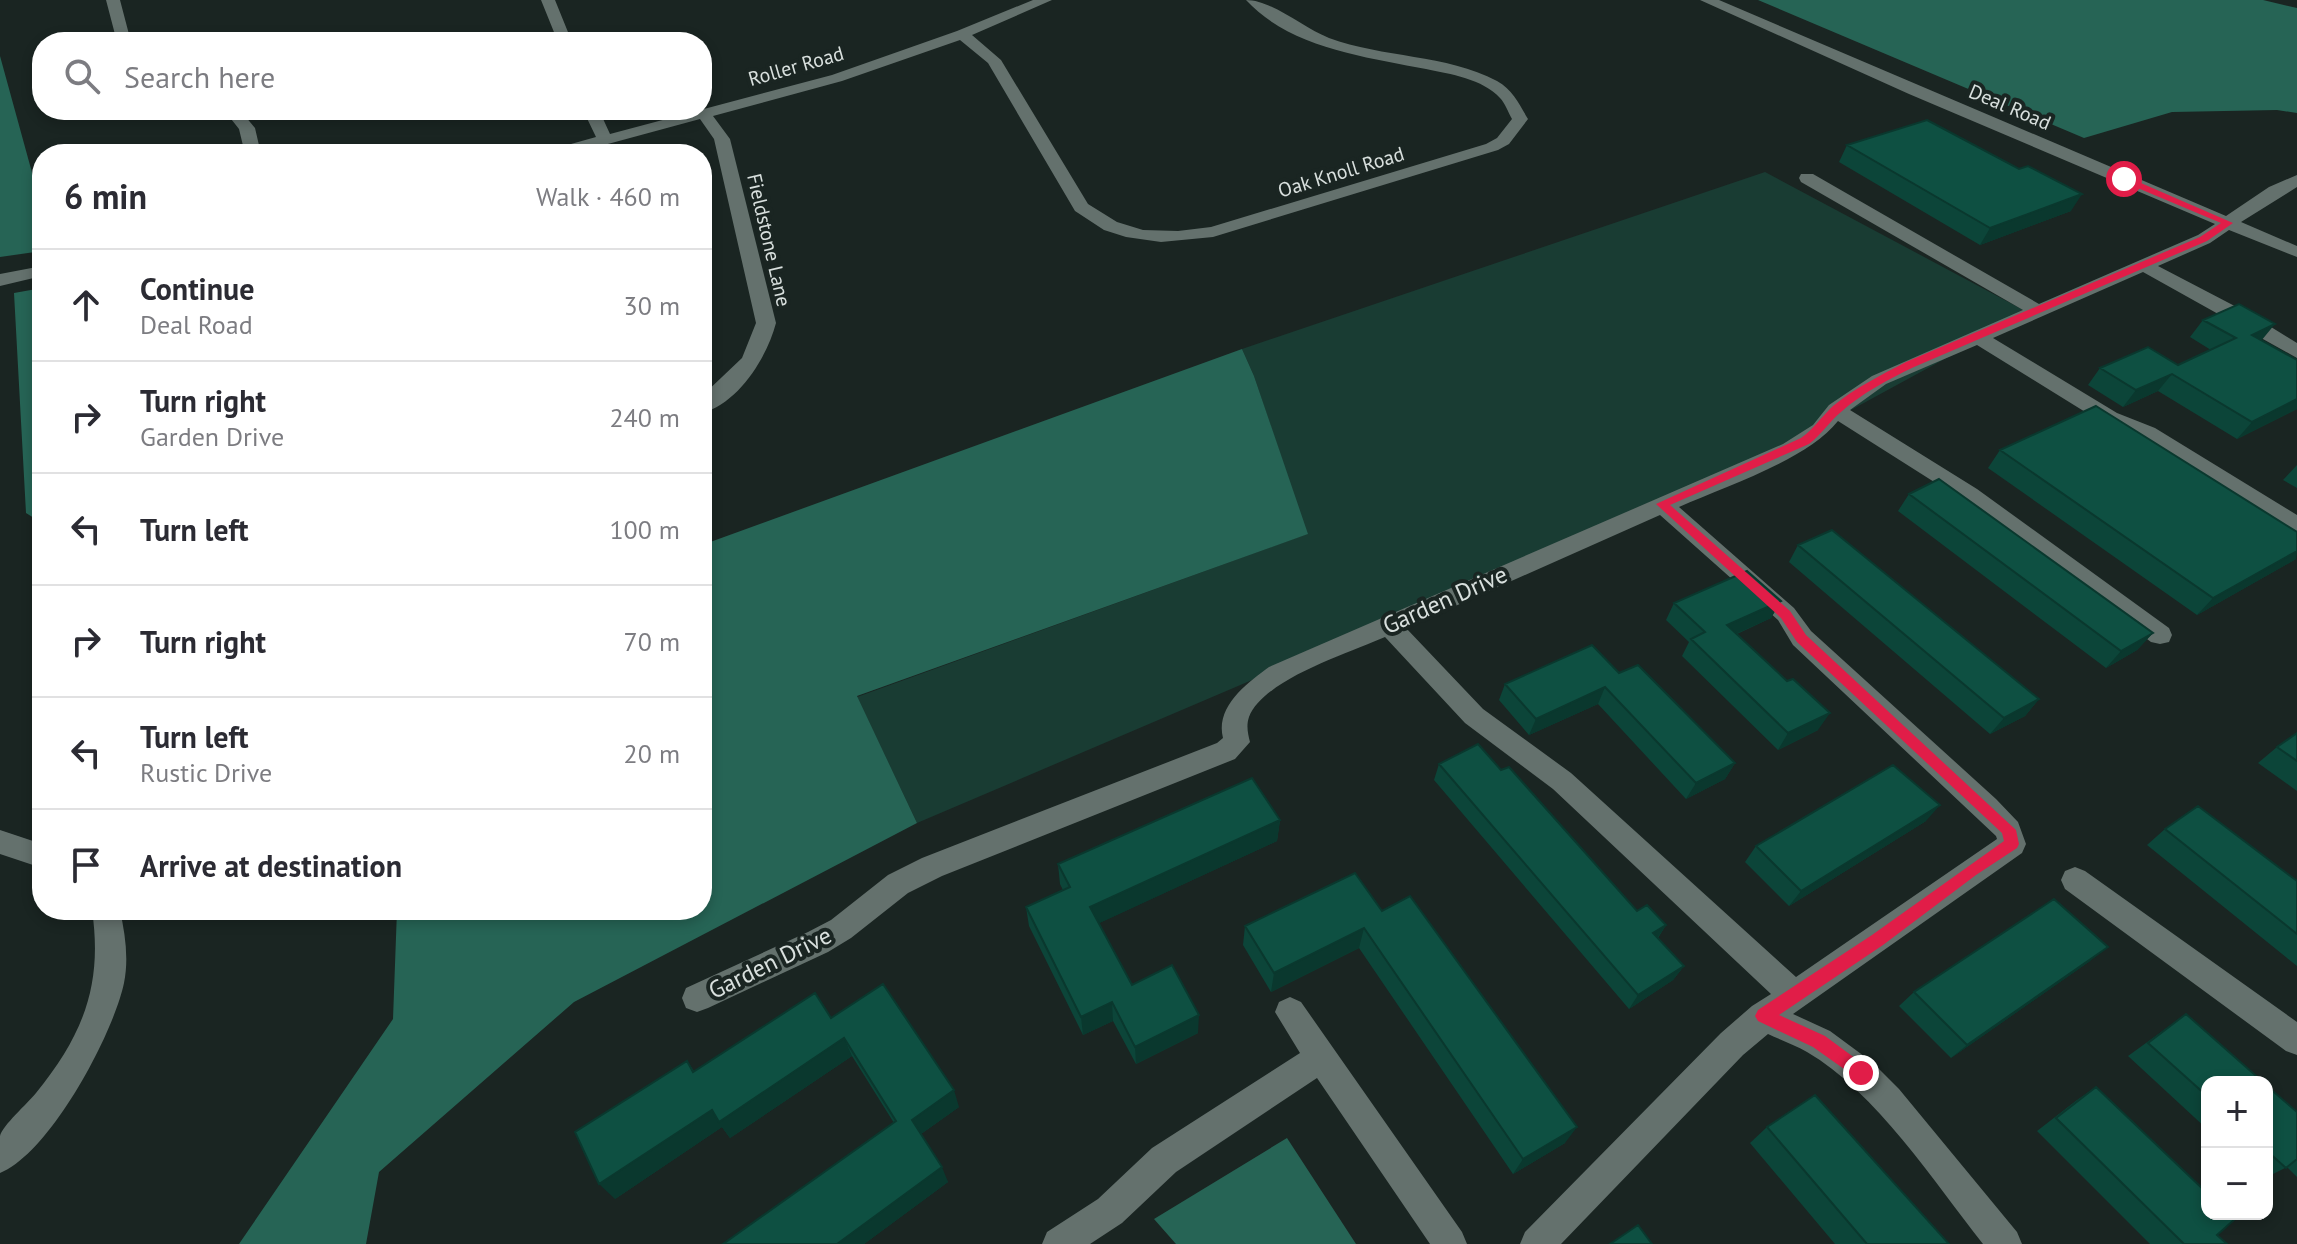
<!DOCTYPE html>
<html lang="en">
<head>
<meta charset="utf-8">
<style>
	:root { --surface:#fff; --page:#f2f2f3; --text:#2b2b33; --muted:#7c7c81; --line:#e1e1e2 }
	body { margin:0; font-family:"PT Sans",sans-serif; background:var(--page); color:var(--text) }
	.controls { position:absolute; right:24px; bottom:24px; display:grid; overflow:hidden; border-radius:16px; box-shadow:0 4px 12px #0003 }
	.controls button { width:72px; height:72px; display:grid; place-items:center; padding:0; border:0; border-bottom:2px solid var(--line); background:var(--surface); color:var(--text); font:40px sans-serif }
	.stop { position:absolute; width:24px; height:24px; margin:-18px; border:6px solid #e11d48; border-radius:50%; background:#fff }
	.stop.end { background:#e11d48; border-color:#fff; box-shadow:0 2px 8px #0008 }
	.list { margin:0; padding:0; list-style:none }
	h2 { display:flex; justify-content:space-between; align-items:center; height:104px; margin:0; padding:0 32px; font-size:34px }
	h2 small { font-size:26px; font-weight:400; color:var(--muted) }
	.list li { display:grid; grid-template-columns:52px 1fr auto; gap:24px; align-items:center; box-sizing:border-box; height:112px; padding:0 32px; border-top:2px solid var(--line) }
	.list b { display:block; font-size:30px; white-space:nowrap }
	.list p { margin:0; font-size:26px; white-space:nowrap; color:var(--muted) }
	.list em { font-size:26px; font-style:normal; color:var(--muted) }
	.icon { flex:none; width:44px; height:44px; fill:none; stroke:currentColor; stroke-width:2; stroke-linecap:round; stroke-linejoin:round }
	.map { position:relative; flex:none; width:2297px; height:1244px; overflow:hidden }
	.search { position:absolute; background:var(--surface); box-shadow:0 4px 12px #0003; left:32px; top:32px; width:680px; height:88px; display:flex; align-items:center; gap:20px; box-sizing:border-box; padding:0 28px; border-radius:32px; color:var(--muted); font-size:30px }
	.panel { position:absolute; background:var(--surface); box-shadow:0 4px 12px #0003; left:32px; top:144px; width:680px; height:776px; border-radius:32px }
	.map>svg:first-child { display:block }
</style>
</head>
<body>
<div class="map">
<svg width="2297" height="1244" viewBox="0 0 2297 1244">
	<rect width="100%" height="100%" fill="#1a2522"/>
	<!-- green -->
	<path fill="#193c33" d="M1765 172 2029 313 1730 476 917 823 857 697 1307 534 1254 376 1242 349Z"/>
	<!-- forest -->
	<path fill="#266455" d="M1758 0H2263L2297 8V113L2277 110 2172 112 2084 138Z
		M0 56 42 209V251L0 257Z
		M42 288V523L26 513 14 293Z
		M1242 349 1254 376 1308 534 857 696 917 823 574 1002 379 1172 366 1244H239L393 1019 397 910H702V545Z
		M1287 1138 1356 1244H1176L1154 1219Z"/>
	<g fill="none" stroke-linecap="round" stroke-linejoin="round">
		<!-- minor -->
		<path fill="#64716d" fill-rule="evenodd" d="M106 0H120L131 42H117Z
			M541 0H555L572 42H558Z
			M1033 0H1052L972 35 1001 60 1088 204 1117 222 1143 230 1178 231 1211 227 1486 144 1497 138 1512 119C1508 112 1505 103 1500 98 1483 79 1450 74 1426 69 1366 57 1290 48 1246 0 1272 0 1303 28 1329 38 1383 58 1446 54 1497 81 1513 90 1519 104 1528 119L1509 144 1498 150 1213 237 1161 242 1126 237 1104 230 1075 211 988 63 960 40 842 81 713 116 730 139 776 323C767 357 739 403 702 413V396L742 358 756 323 714 139 700 119 571 154H544L546 151 596 137 583 110H599L610 134 832 75 957 31Z
			M1700 0H1719L2226 216 2269 187 2297 175V187L2241 222 2297 246V257L2229 230 2210 243 2158 266 2250 314 2297 343V358L2143 272 1993 338 2117 413 2155 428 2297 515V533L2141 438 2103 423 1977 345 1886 384 1850 410 1977 489 2169 628 2172 635 2169 642 2160 644 2151 642 1961 499 1838 421C1807 460 1726 486 1679 507L1794 608 1811 631 1996 799 2018 822 2026 844 2022 853 1793 1014 1830 1031 1872 1062 1899 1089 2017 1232 2022 1244H1983C1934 1182 1876 1092 1807 1052 1795 1045 1781 1040 1768 1034L1743 1055 1561 1244H1520L1525 1232 1721 1033 1752 1006 1771 994 1553 789 1465 723 1385 637C1349 653 1264 679 1249 717 1246 726 1248 734 1250 742L1235 759 942 876 908 893 851 938 828 952 708 1008 697 1012 686 1008 682 998 686 988 808 932 831 920 888 875 922 858 1217 743 1223 738C1215 707 1247 683 1269 667L1783 444 1813 425 1829 405 1872 376 2023 310 1801 182 1799 178 1801 174H1813L2039 304 2198 235 2215 224 1909 94ZM1660 515 1778 620 1793 645 1996 836 1997 839 1796 977 1571 773 1483 709 1406 628Z
			M224 110H240L255 128 261 154H245L239 129Z
			M42 266V276L0 286V274Z
			M0 830 42 844V868L0 854Z
			M2075 867 2085 871 2297 1022V1055L2286 1051 2065 889 2061 880 2065 871Z
			M92 910H120C125 934 129 958 124 983 113 1035 50 1153 0 1173 0 1162 0 1147 0 1136 2 1126 28 1103 36 1093 83 1035 103 985 92 910Z
			M1290 997 1301 1002 1462 1232 1467 1244H1430L1317 1078 1176 1172 1122 1223 1090 1244H1042L1047 1232 1098 1199 1152 1148 1300 1053 1275 1012 1279 1002Z"/>
	</g>
	<!-- wall -->
	<path fill="#0c4539" d="M1847 145 2071 211 1980 245 1839 162Z
		M2203 320 2262 340 2297 409 2237 439 2158 391 2123 407 2088 385 2100 368 2178 365 2211 350 2190 337Z
		M2000 450 2296 559 2197 615 1988 468Z
		M2297 465V488L2283 480Z
		M1909 494 2153 633 2137 650 2106 668 1898 511Z
		M1798 545 2039 699 2025 716 1990 734 1789 562Z
		M1781 601 1771 618 1737 634 1818 730 1778 750 1682 656 1689 642 1666 620 1674 603Z
		M1619 673 1735 763 1725 779 1686 799 1598 704 1529 735 1499 700 1505 684Z
		M2297 733V791L2258 763 2277 747Z
		M1439 764 1501 770 1637 911 1666 925 1658 938 1684 966 1673 980 1629 1009 1434 780Z
		M1280 820 1277 841 1099 923 1132 985 1198 1033 1136 1064 1113 1021 1083 1035 1029 926 1026 907 1063 890 1060 884 1058 864Z
		M1926 821 1789 906 1745 862 1756 846Z
		M2165 829 2297 881V966L2147 845Z
		M1382 911 1565 1143 1513 1174 1359 948 1271 992 1243 945 1245 926Z
		M2090 961 1951 1058 1899 1006 1914 992Z
		M2186 1014 2207 1082V1129L2128 1056Z
		M831 1018 959 1107 921 1134 948 1182 864 1244H723L894 1123 852 1056 730 1138 722 1127 615 1199 687 1061 694 1071Z
		M2267 1086 2297 1112V1177L2287 1167 2267 1177Z
		M2096 1087 2217 1235 2227 1244H2150L2037 1131 2077 1100Z
		M1767 1127 1949 1244H1835L1750 1143Z"/>
	<!-- shaded-wall -->
	<path fill="#0a382e" d="M2082 194 2071 211 1980 245 1990 228Z
		M2275 324 2261 341 2252 335Z
		M2172 374 2158 391 2123 407 2136 390Z
		M2297 399V409L2237 439 2252 422Z
		M2297 551 2296 559 2197 615 2213 598Z
		M1781 601 1771 618 1718 642 1727 625Z
		M2153 633 2137 650 2106 668 2121 651Z
		M1605 687 1598 704 1529 735 1536 719Z
		M2039 699 2025 716 1990 734 2004 718Z
		M1830 713 1818 730 1778 750 1788 733Z
		M1735 763 1725 779 1686 799 1696 783Z
		M1940 805 1926 821 1789 906 1801 891Z
		M1280 820 1277 841 1091 927 1090 907Z
		M1666 925 1656 940 1653 933Z
		M1364 928 1359 948 1271 992 1274 973Z
		M2108 947 2090 961 1951 1058 1967 1045Z
		M1684 966 1673 980 1629 1009 1638 995Z
		M1112 1002 1113 1021 1083 1035 1081 1017Z
		M1199 1015 1198 1033 1136 1064 1135 1047Z
		M844 1038 852 1056 730 1138 722 1127 615 1199 599 1184 712 1110Z
		M954 1090 959 1107 918 1136 912 1120Z
		M1577 1127 1565 1143 1513 1174 1523 1159Z
		M942 1167 948 1182 864 1244H837Z"/>
	<!-- building -->
	<path fill="#0e5042" stroke="#0a382e" stroke-width="2" d="M1927 120 2019 169 2028 166 2082 194 1990 228 1847 145Z
		M2239 304 2275 324 2252 335 2297 360V399L2252 422 2172 374 2136 390 2100 368 2148 347 2178 365 2236 338 2203 320Z
		M2096 406 2297 532V551L2213 598 2000 450Z
		M1939 479 2153 633 2121 651 1909 494Z
		M1832 530 2039 699 2004 718 1798 545Z
		M1747 571 1781 601 1727 625 1787 681 1793 679 1830 713 1788 733 1691 639 1705 632 1674 603Z
		M1592 645 1619 673 1638 665 1735 763 1696 783 1605 687 1536 719 1505 684Z
		M2297 733V761L2277 747Z
		M1478 744 1501 770 1509 767 1637 911 1647 905 1666 925 1653 933 1684 966 1638 995 1439 764Z
		M1893 765 1940 805 1801 891 1756 846Z
		M1252 778 1280 820 1090 907 1132 985 1172 965 1199 1015 1135 1047 1112 1002 1081 1017 1026 907 1070 887 1058 864Z
		M2198 806 2297 881V934L2165 829Z
		M1355 873 1382 911 1410 896 1577 1127 1523 1159 1364 928 1274 973 1245 926Z
		M2054 899 2108 947 1967 1045 1914 992Z
		M883 984 954 1090 912 1120 942 1167 837 1244H723L896 1121 844 1038 719 1122 712 1110 599 1184 575 1132 687 1061 693 1072 815 993 831 1018Z
		M2186 1014 2263 1082H2207V1096L2148 1043Z
		M2267 1086 2297 1112V1159L2286 1168 2267 1151Z
		M2096 1087 2207 1193V1214H2230L2235 1219 2217 1235 2227 1244H2184L2056 1118Z
		M1815 1095 1949 1244H1867L1767 1127Z
		M1638 1225 1652 1244H1610Z"/>
	<!-- route -->
	<path fill="#e11d48" d="M2121 177H2127L2233 223 2207 241 1914 367C1889 379 1862 393 1841 412 1829 422 1822 434 1809 444L1670 505 1790 611 1806 635 2016 830 2019 844 2017 848 1976 875 1883 945 1779 1015 1825 1036 1867 1067 1869 1073 1867 1079 1861 1081 1813 1047 1758 1021 1755 1016 1758 1010 1872 935 2004 841 2002 833 1797 642 1781 618 1656 504 1801 438C1814 429 1821 417 1833 406 1855 388 1881 375 1906 362L2200 237 2221 223 2121 181Z"/>
	<g text-anchor="middle" stroke-width="8" stroke-linejoin="round" paint-order="stroke">
		<!-- far-street labels -->
		<g font-size="20" fill="#d9e0de" stroke="#1a2522">
			<text transform="translate(796 66) rotate(-16)" y="7">Roller Road</text>
			<text transform="translate(2010 107) rotate(23)" y="7">Deal Road</text>
			<text transform="translate(1341 172) rotate(-17)" y="7">Oak Knoll Road</text>
			<text transform="translate(769 240) rotate(77)" y="7">Fieldstone Lane</text>
		</g>
		<!-- street labels -->
		<g font-size="24" fill="#d9e0de" stroke="#1a2522">
			<text transform="translate(1445 600) rotate(-24)" y="8">Garden Drive</text>
			<text transform="translate(770 963) rotate(-26)" y="8">Garden Drive</text>
		</g>
	</g>
</svg>
<div class="controls">
<button>+</button>
<button>−</button>
</div>
<div class="stop" style="left:2124px;top:179px"></div>
<div class="stop end" style="left:1861px;top:1073px"></div>
<div class="search"><svg class="icon" aria-label="search" viewBox="0 0 24 24"><circle cx="10" cy="10" r="6"/><path d="M15 15l6 6"/></svg>Search here</div>
<section class="panel">
<h2>6 min<small>Walk · 460 m</small></h2>
<ul class="list">
<li><svg class="icon" aria-label="ahead" viewBox="0 0 24 24"><path d="M12 20V5M6 11l6-6 6 6"/></svg><div><b>Continue</b><p>Deal Road</p></div><em>30 m</em></li>
<li><svg class="icon" aria-label="right" viewBox="0 0 24 24"><path d="M7 20v-9h11M14 6l5 5-5 5"/></svg><div><b>Turn right</b><p>Garden Drive</p></div><em>240 m</em></li>
<li><svg class="icon" aria-label="left" viewBox="0 0 24 24"><path d="M17 20v-9H6M10 6l-5 5 5 5"/></svg><div><b>Turn left</b></div><em>100 m</em></li>
<li><svg class="icon" aria-label="right" viewBox="0 0 24 24"><path d="M7 20v-9h11M14 6l5 5-5 5"/></svg><div><b>Turn right</b></div><em>70 m</em></li>
<li><svg class="icon" aria-label="left" viewBox="0 0 24 24"><path d="M17 20v-9H6M10 6l-5 5 5 5"/></svg><div><b>Turn left</b><p>Rustic Drive</p></div><em>20 m</em></li>
<li><svg class="icon" aria-label="arrive" viewBox="0 0 24 24"><path d="M6 21V4h12l-3 4 3 4H6"/></svg><div><b>Arrive at destination</b></div></li>
</ul>
</section>
</div>
</body>
</html>
